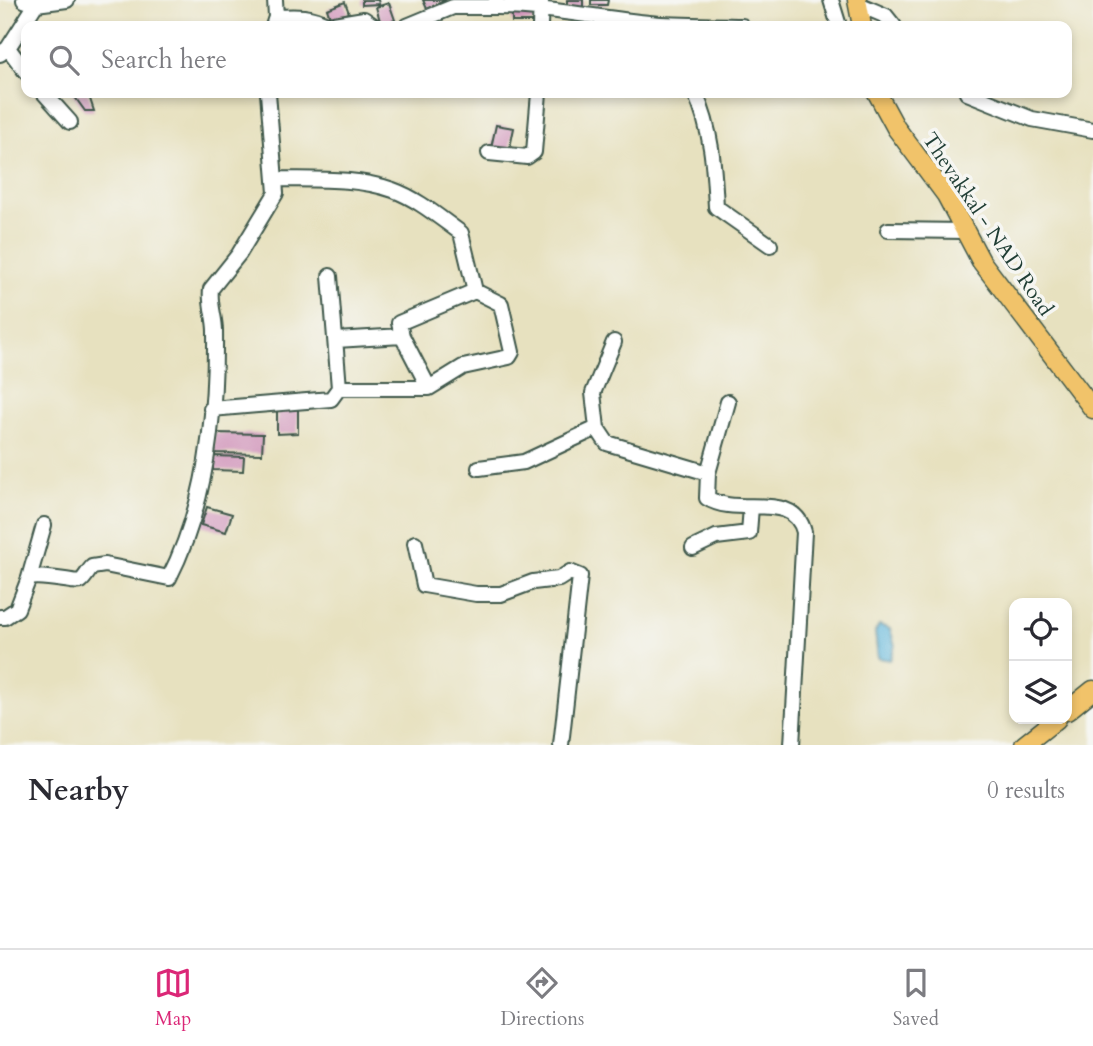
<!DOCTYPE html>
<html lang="en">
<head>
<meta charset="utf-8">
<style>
	:root { --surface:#fff; --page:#f2f2f3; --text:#2b2b33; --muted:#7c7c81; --line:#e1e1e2; --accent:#db2777 }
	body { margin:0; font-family:Cardo,serif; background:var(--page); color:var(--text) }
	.controls { position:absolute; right:21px; bottom:21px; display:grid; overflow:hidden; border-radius:14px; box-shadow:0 4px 10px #0003 }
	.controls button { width:63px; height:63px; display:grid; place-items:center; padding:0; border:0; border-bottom:2px solid var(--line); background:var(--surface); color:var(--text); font:35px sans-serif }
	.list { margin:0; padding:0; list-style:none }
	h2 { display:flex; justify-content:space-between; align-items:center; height:91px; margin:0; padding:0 28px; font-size:30px }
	h2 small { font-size:23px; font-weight:400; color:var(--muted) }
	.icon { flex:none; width:38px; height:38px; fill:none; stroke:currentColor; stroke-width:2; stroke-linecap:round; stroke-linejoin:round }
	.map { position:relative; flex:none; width:1093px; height:745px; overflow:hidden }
	.search { position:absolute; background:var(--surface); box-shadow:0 4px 10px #0003; left:21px; right:21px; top:21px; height:77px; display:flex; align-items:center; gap:18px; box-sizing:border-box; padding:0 24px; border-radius:14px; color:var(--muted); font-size:26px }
	.sheet { height:203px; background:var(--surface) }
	nav { display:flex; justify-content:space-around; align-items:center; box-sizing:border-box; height:98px; border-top:2px solid var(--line); background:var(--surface); font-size:19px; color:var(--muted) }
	nav a { display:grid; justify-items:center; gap:4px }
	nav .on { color:var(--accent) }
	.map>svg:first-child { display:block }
</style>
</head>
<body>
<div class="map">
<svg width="1093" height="745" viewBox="0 0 1093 745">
	<rect width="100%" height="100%" fill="#f6f6f2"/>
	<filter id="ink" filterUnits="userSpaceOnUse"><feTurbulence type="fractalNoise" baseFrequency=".0143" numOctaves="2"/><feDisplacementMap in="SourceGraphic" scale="14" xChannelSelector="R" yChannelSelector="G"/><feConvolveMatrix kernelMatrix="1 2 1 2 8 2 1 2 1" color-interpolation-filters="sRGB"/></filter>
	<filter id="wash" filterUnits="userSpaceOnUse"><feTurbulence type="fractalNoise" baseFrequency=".00686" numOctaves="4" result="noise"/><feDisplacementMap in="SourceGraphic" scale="28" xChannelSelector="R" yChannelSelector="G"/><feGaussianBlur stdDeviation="1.57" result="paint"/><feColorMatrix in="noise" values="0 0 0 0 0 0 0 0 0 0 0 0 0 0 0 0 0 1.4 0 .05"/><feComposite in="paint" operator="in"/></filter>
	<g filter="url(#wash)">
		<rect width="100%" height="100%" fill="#e7e1bf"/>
		<!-- water -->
		<path fill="#5eb6db" stroke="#3e7a88" stroke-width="2" d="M879 625 890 629 895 646 890 660 878 658 875 632Z"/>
		<g id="blocks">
			<!-- building -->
			<path fill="#d196bb" d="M362 0H378L379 4 362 5Z
				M423 0H446L427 9Z
				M567 0H583V9H567Z
				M591 0H608L607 5H591Z
				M345 2 349 13 331 20 327 9Z
				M389 3 395 20 381 24 376 7Z
				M512 12H534V22H512Z
				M72 93H88L94 111H85Z
				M496 125 514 128 509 152 491 148Z
				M277 409H298V433L277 434Z
				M214 433 263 434 262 454 214 453Z
				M213 456 244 457 243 471 213 470Z
				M207 507 232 514 226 532 201 525Z"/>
		</g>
	</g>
	<g filter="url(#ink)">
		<use href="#blocks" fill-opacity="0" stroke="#3d5649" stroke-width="2"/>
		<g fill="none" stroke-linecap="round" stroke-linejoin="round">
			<!-- minor casing -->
			<g stroke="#3d5649" stroke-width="18">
				<path id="minor" d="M24 0 36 4 67 0
					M275 0 276 17
					M496 0 497 7C548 7 598 18 649 23 680 26 711 25 742 26
					M831 0 839 26
					M858 4 886 16 894 26
					M273 26 276 17C296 16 311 15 328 25L364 19 374 26
					M407 26 453 7H497
					M540 26 541 0
					M8 48 26 72
					M0 54 8 48 36 4
					M44 93 70 122
					M695 93C712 130 714 167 716 207L770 245
					M967 93 1032 119 1093 130
					M489 153 527 157 534 152 539 93
					M275 179C313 180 356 177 393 190 418 199 440 218 461 233L475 291
					M888 230 965 231
					M336 340 402 336 429 388
					M339 388H429L463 367 509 357 512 352 501 304 475 291 399 323 402 336
					M728 402 708 473 707 498C738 518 793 489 804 532L792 745
					M211 409 331 399 339 388 330 276
					M597 428 593 393 614 342
					M479 468 524 462 597 428 607 443 708 473
					M415 543 424 585 476 594H501L533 582 559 579 570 572 580 576 561 745
					M693 548 716 537 749 533 751 507
					M29 578 44 525
					M0 617H5L17 609 29 578C44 574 76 584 81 581 85 578 89 570 92 567L105 565 169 578C207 504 216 413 215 331 215 317 209 304 211 289L239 254 276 193 268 93"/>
			</g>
			<!-- major casing -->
			<g stroke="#3d5649" stroke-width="21">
				<path id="major" d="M857 0 862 26
					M877 93 896 128 946 195 981 261 1093 409
					M1067 711 1093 690
					M1024 745 1057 719"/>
			</g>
			<!-- minor -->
			<use href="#minor" stroke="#fff" stroke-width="14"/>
			<!-- major -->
			<use href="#major" stroke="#f1c36a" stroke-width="18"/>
		</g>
	</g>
	<g text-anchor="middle" stroke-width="7" stroke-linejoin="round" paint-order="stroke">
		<!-- street labels -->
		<g font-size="21" fill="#1f3d34" stroke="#f6f6f2">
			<text transform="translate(988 224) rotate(56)" y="7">Thevakkal - NAD Road</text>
		</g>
	</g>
</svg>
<div class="controls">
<button><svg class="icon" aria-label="locate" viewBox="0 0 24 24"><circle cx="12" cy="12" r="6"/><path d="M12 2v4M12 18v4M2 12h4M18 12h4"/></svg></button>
<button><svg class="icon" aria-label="layers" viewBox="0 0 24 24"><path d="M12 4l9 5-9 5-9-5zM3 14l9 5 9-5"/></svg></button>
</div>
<div class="search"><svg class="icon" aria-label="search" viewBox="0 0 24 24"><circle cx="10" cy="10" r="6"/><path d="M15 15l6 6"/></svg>Search here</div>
</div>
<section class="sheet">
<h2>Nearby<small>0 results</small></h2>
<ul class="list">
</ul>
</section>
<nav>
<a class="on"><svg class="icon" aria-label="map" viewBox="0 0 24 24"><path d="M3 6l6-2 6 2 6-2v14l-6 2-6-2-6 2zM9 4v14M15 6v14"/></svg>Map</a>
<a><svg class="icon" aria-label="directions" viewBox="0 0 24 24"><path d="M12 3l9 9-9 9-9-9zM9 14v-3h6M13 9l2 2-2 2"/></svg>Directions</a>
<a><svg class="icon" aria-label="saved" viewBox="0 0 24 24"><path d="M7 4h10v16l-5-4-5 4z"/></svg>Saved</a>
</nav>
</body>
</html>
